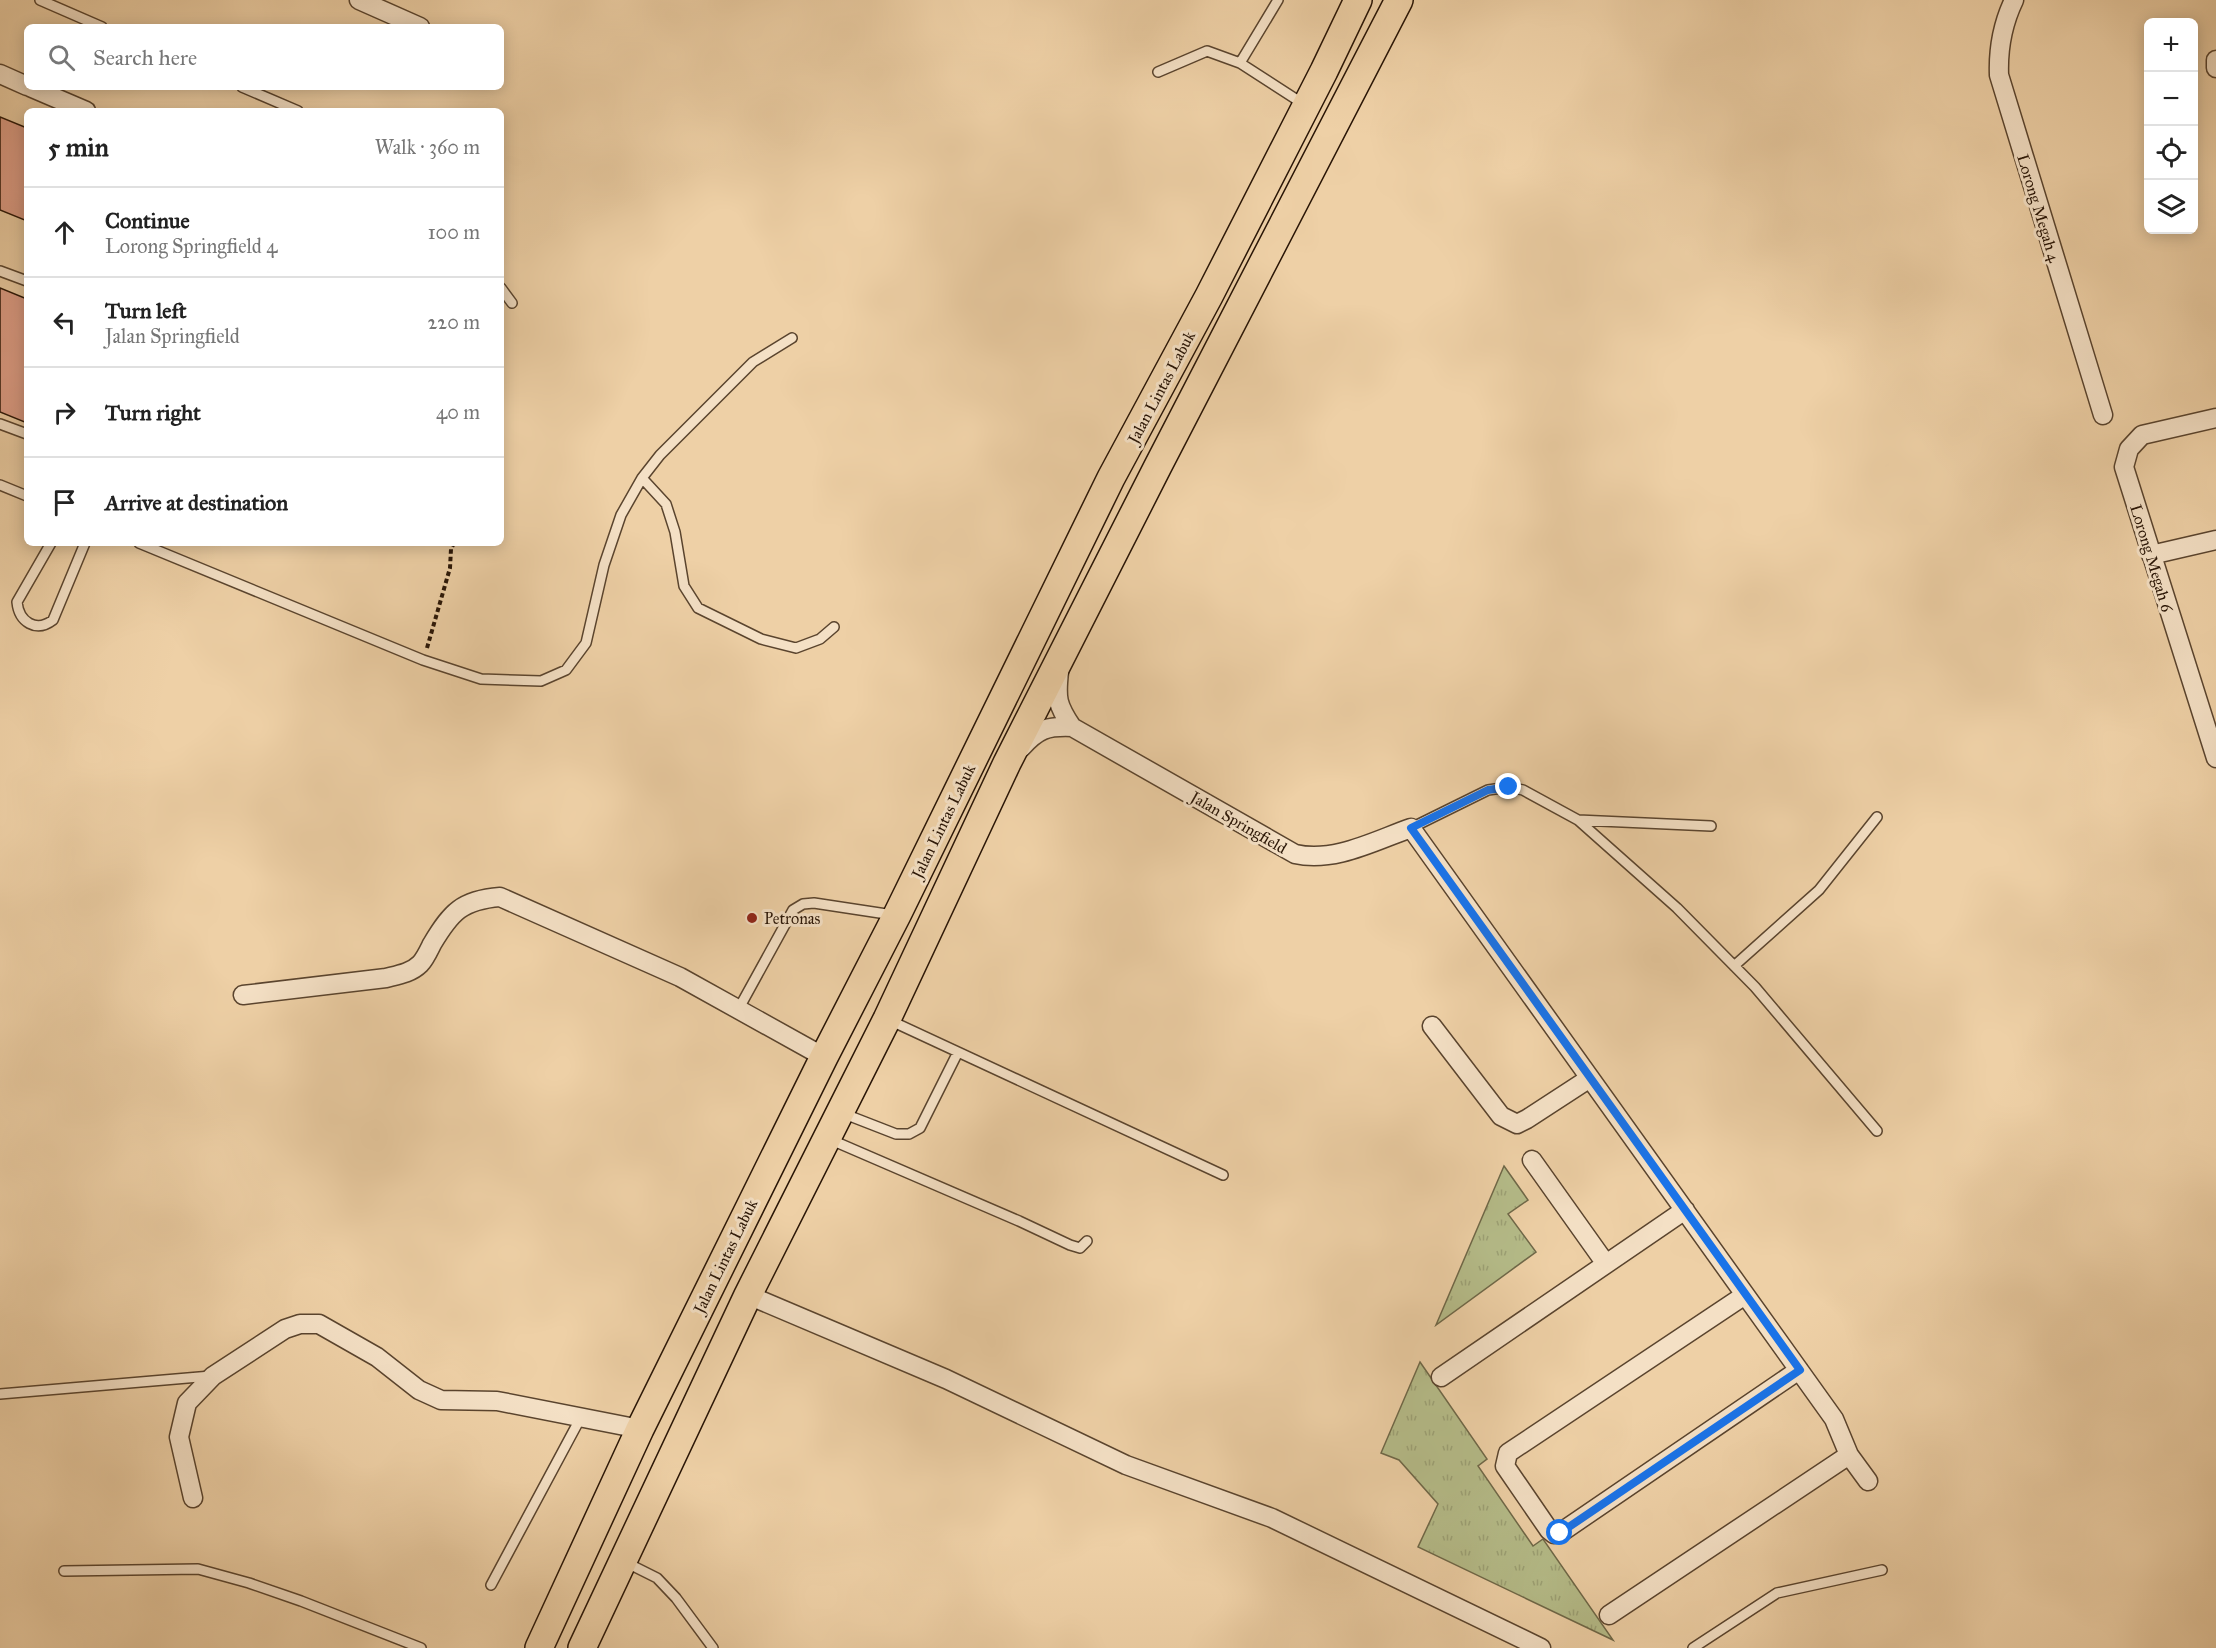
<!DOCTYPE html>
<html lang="en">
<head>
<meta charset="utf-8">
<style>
	:root { --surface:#fff; --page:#f6f6f6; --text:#222; --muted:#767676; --line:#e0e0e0 }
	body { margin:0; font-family:"IM FELL Great Primer",serif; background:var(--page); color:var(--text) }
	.controls { position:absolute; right:18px; top:18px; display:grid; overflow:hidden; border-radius:9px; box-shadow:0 3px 15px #0003 }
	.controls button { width:54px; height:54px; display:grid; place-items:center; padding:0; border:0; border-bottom:2px solid var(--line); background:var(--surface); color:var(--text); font:30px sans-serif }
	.stop { position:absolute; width:18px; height:18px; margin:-14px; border:4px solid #1a73e8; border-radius:50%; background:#fff }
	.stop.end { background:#1a73e8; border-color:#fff; box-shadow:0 2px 6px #0008 }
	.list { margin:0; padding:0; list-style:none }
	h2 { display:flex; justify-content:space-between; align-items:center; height:78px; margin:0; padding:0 24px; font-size:26px }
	h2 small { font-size:20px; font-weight:400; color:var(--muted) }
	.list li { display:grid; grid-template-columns:39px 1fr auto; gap:18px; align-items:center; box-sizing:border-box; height:90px; padding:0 24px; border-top:2px solid var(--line) }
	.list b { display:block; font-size:22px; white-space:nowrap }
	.list p { margin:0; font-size:20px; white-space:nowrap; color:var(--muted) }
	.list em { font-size:20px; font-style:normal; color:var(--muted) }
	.icon { flex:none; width:33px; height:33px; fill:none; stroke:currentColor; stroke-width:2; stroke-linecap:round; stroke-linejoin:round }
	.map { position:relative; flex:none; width:2216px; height:1648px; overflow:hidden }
	.search { position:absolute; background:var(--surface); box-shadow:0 3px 15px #0003; left:24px; top:24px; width:480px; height:66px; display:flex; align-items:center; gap:15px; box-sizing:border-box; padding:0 21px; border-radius:9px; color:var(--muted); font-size:22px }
	.panel { position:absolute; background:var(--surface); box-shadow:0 3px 15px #0003; left:24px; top:108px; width:480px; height:438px; border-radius:9px }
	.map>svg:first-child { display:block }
</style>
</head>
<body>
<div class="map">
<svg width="2216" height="1648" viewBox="0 0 2216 1648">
	<defs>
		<pattern id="park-tufts" width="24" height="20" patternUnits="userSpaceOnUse" patternTransform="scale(1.5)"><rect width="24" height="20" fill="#b5bc89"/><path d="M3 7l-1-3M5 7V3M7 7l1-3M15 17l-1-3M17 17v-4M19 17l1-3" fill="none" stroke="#9ca175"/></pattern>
	</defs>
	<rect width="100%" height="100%" fill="#eed0a6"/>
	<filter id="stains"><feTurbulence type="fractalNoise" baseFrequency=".00333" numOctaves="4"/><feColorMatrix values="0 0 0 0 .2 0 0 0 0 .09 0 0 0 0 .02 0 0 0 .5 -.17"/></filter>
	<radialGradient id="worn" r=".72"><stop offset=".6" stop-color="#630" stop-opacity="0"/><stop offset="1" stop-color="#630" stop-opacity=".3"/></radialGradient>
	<!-- park -->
	<path fill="url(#park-tufts)" stroke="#6f6848" stroke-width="1.5" d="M1504 1166 1528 1200 1508 1214 1536 1252 1436 1325Z
		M1420 1362 1487 1459 1478 1466 1533 1546 1543 1539 1613 1640 1418 1547 1438 1504 1399 1460 1381 1453Z"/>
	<!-- building -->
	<path fill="#de9e87" stroke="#291506" stroke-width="1.5" d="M0 117 27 128V221L0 210Z
		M0 288 27 299V423L0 412Z"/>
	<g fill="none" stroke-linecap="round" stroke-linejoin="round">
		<!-- service casing -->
		<g stroke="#5a442e" stroke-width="12">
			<path id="service" d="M40 0 102 27
				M1240 63 1278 0
				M1158 72 1207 51 1240 63 1305 105
				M242 87 298 111
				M0 271 27 281
				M501 288 512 303
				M0 424 27 434
				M642 478 666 504 675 532 684 586 698 608 761 639 796 648 820 639 834 627
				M0 485 27 496
				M51 543 17 602C19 622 36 633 53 620L85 543
				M139 543 423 660 481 679 541 681 566 670 586 643 604 565 621 515 642 478 660 455 753 362 792 338
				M1578 820 1711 826
				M1411 828 1488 790 1509 787 1523 790 1578 820 1677 908 1755 987 1877 1131
				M1734 966 1819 890 1877 817
				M738 1010 793 910 803 904 814 903 893 915
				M889 1020 1223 1175
				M842 1113 896 1134H909L920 1128 958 1052
				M829 1139 1019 1221 1070 1245 1080 1248 1087 1241
				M0 1394 211 1376
				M625 1562 657 1578 676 1598 713 1648
				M64 1571 198 1569 249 1583 301 1601 421 1648
				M491 1585 581 1417
				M1693 1648 1777 1593 1882 1570"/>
		</g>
		<!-- minor casing -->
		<g stroke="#5a442e" stroke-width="21">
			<path id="minor" d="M359 0 420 27
				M2014 0C2002 25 1998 48 1999 75L2103 415
				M2216 60V68
				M0 74 27 86
				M30 87 86 111
				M2216 418 2142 435 2129 449 2124 467 2216 758
				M2151 555 2216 540
				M1059 672C1056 698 1057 705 1072 727L1295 854C1334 863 1374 841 1411 828L1834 1419 1849 1455 1868 1481
				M1021 748C1038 729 1047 726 1072 727
				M243 995 386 978C398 975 411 973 420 964 425 959 429 950 432 944 451 912 462 900 500 897L680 977 824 1057
				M1432 1026 1501 1116 1517 1124 1527 1119 1590 1078
				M1532 1160 1606 1264
				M748 1295 946 1379 1126 1465 1272 1518 1541 1648
				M1745 1295 1508 1453 1505 1466 1549 1530 1554 1534 1560 1533 1799 1370
				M1441 1377 1685 1210
				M193 1498 179 1437 187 1403 213 1376 285 1329 300 1324H319L377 1357 419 1390 441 1400 497 1401 640 1429
				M1609 1615 1849 1455"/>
		</g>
		<!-- primary casing -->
		<g stroke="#291506" stroke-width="30">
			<path id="primary" d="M539 1648 640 1429 824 1057 897 915 1111 478 1209 296 1324 71 1358 0
				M582 1648 748 1295 887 1019 1007 763 1158 466 1399 0"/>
		</g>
		<!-- path -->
		<path stroke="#291506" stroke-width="4" stroke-dasharray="4.5 3" stroke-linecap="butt" d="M427 648 450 568 451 549 454 543"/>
		<!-- service -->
		<use href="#service" stroke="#f4e0c5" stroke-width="9"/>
		<!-- minor -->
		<use href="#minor" stroke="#f4e0c5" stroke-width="18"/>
		<!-- primary -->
		<use href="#primary" stroke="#eed0a6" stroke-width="27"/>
	</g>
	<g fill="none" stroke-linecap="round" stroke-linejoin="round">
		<!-- route -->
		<path stroke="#1a73e8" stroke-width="8" d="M1509 787 1488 790 1411 828 1800 1370 1560 1533"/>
	</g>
	<!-- markers -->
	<circle fill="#8f2418" stroke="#f4e0c5" stroke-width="2" cx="752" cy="918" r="6"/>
	<g text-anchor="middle" stroke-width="6" stroke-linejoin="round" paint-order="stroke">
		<!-- street labels -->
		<g font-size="16" fill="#291506" stroke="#f4e0c5">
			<text transform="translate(2039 208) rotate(73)" y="6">Lorong Megah 4</text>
			<text transform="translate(1161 387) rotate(-62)" y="6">Jalan Lintas Labuk</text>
			<text transform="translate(2152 558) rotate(73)" y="6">Lorong Megah 6</text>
			<text transform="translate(943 821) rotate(-64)" y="6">Jalan Lintas Labuk</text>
			<text transform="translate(1239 822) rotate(30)" y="6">Jalan Springfield</text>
			<text transform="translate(725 1256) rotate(-64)" y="6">Jalan Lintas Labuk</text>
		</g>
		<!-- poi labels -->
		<g font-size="16" fill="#291506" stroke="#f4e0c5" text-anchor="start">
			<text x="764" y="924">Petronas</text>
		</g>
	</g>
	<rect width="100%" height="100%" filter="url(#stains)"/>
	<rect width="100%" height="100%" fill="url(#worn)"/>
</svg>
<div class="controls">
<button>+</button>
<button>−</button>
<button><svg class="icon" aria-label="locate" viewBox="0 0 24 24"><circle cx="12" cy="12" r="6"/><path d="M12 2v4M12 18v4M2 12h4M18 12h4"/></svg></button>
<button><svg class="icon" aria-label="layers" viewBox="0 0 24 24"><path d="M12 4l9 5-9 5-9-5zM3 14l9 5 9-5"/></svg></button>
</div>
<div class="stop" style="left:1560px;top:1533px"></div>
<div class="stop end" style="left:1509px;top:787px"></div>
<div class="search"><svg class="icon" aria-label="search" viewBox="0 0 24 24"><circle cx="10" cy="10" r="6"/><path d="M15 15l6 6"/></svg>Search here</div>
<section class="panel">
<h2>5 min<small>Walk · 360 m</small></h2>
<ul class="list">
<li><svg class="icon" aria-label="ahead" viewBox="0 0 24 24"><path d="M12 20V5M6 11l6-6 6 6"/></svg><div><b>Continue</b><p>Lorong Springfield 4</p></div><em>100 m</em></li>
<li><svg class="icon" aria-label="left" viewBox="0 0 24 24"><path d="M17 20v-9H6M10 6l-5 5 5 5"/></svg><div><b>Turn left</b><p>Jalan Springfield</p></div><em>220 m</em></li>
<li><svg class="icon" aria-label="right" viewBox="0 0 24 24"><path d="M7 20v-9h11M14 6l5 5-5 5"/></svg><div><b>Turn right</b></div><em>40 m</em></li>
<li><svg class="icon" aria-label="arrive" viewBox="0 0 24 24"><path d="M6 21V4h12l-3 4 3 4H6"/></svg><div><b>Arrive at destination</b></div></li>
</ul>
</section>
</div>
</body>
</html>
